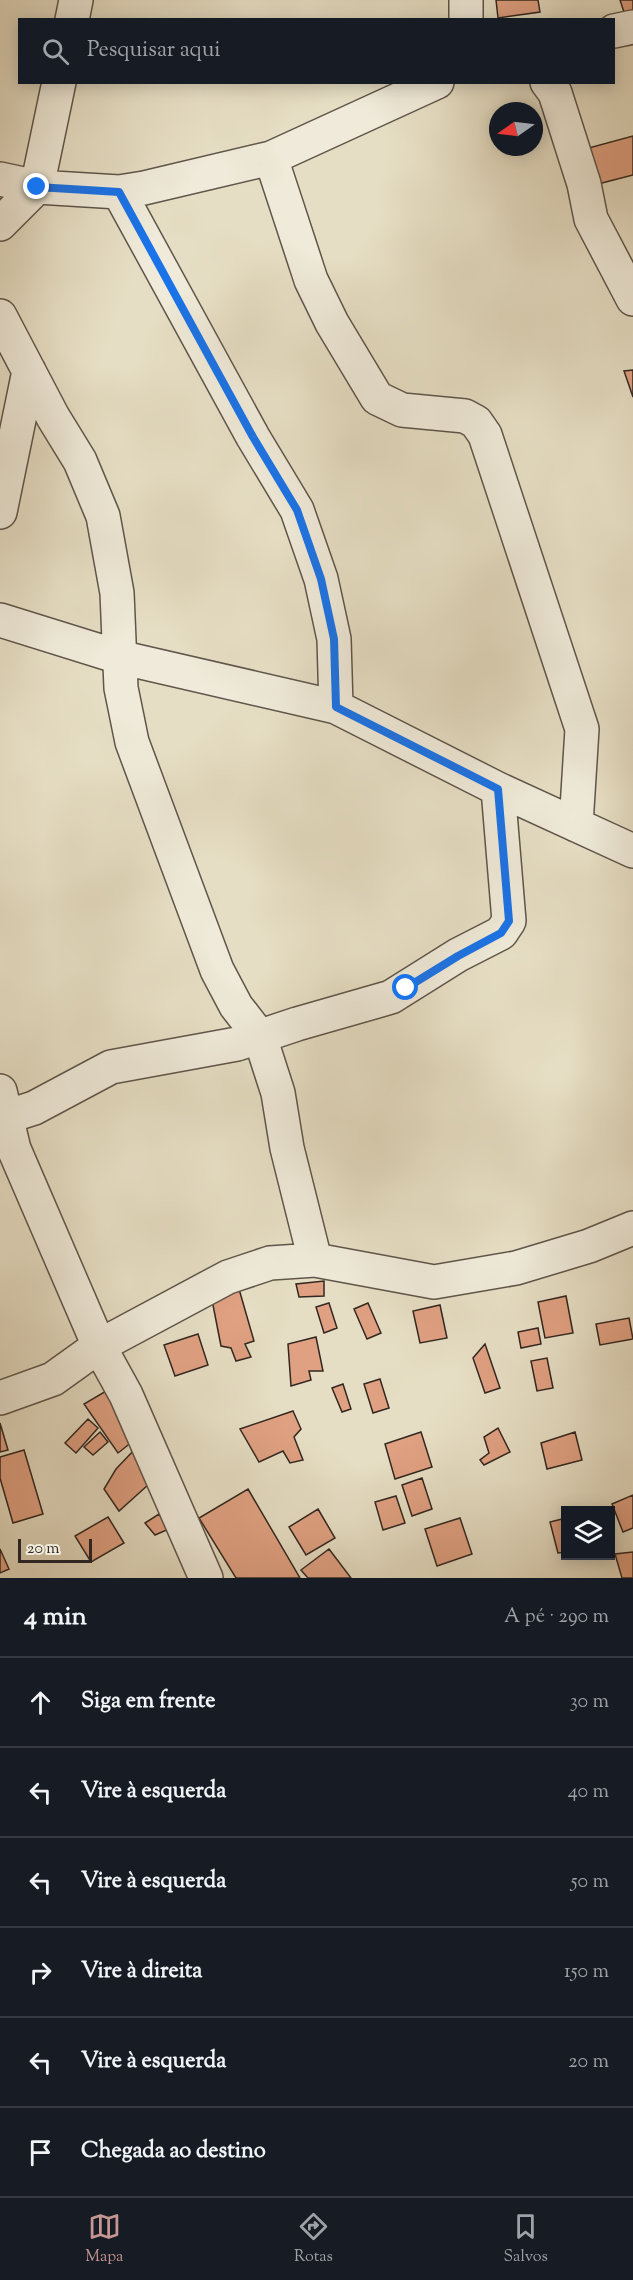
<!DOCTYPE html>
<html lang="pt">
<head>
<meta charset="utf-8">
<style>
	:root { --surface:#171b24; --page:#20242c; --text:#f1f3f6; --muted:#9ea1a6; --line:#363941; --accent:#c59692 }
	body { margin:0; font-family:"Sorts Mill Goudy",serif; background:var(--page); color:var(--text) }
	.controls { position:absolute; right:18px; bottom:18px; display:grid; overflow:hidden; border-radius:0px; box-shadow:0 3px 15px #0003 }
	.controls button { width:54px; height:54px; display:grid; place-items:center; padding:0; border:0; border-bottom:2px solid var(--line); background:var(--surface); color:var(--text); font:30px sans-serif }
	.compass { position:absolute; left:489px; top:102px; width:54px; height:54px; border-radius:50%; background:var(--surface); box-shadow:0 3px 15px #0003; rotate:256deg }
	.scale { position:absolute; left:18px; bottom:15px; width:74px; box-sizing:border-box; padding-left:6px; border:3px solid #322721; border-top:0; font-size:16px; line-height:21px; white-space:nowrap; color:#322721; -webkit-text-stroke:4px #efead9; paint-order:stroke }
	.stop { position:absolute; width:18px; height:18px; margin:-14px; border:4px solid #1a73e8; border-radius:50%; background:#fff }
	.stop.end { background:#1a73e8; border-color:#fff; box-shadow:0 2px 6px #0008 }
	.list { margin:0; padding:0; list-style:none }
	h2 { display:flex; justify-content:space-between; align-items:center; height:78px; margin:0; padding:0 24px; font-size:26px }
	h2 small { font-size:20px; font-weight:400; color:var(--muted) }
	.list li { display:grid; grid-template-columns:39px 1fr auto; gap:18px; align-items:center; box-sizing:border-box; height:90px; padding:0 24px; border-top:2px solid var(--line) }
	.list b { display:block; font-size:22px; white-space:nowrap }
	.list em { font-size:20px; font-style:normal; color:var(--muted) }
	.icon { flex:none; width:33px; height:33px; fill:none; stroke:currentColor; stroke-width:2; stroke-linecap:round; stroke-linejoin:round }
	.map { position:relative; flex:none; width:633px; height:1578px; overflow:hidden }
	.search { position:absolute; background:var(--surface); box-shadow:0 3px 15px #0003; left:18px; right:18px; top:18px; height:66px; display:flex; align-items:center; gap:15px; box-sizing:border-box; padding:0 21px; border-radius:0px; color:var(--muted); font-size:22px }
	.sheet { height:618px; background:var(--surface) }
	nav { display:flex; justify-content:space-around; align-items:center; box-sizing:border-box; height:84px; border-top:2px solid var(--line); background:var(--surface); font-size:16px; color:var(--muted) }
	nav a { display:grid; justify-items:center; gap:3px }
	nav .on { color:var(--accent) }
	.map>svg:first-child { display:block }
</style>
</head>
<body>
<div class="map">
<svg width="633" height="1578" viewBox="0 0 633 1578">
	<rect width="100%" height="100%" fill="#e6dec4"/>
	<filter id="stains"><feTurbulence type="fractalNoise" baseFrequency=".00333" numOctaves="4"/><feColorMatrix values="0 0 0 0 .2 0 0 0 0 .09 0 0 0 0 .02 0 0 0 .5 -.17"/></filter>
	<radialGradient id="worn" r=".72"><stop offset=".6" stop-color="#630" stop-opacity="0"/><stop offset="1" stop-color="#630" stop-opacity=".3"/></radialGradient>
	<!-- building -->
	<path fill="#e0a182" stroke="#322721" stroke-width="1.5" d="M496 0H538L540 12 498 18Z
		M620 0H633V14L625 15Z
		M633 136V175L594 185 585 149Z
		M633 370V397L624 371Z
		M324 1281V1296L299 1297 296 1284Z
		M239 1289 254 1341 245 1344 251 1357 236 1361 231 1348 221 1346 212 1300Z
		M566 1296 573 1333 545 1338 538 1302Z
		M329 1303 337 1328 324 1333 316 1307Z
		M368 1303 381 1333 367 1339 354 1309Z
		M440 1305 447 1338 420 1343 413 1311Z
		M629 1318 633 1339 600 1345 596 1324Z
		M538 1328 541 1344 521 1348 518 1332Z
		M198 1334 208 1365 175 1376 164 1345Z
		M316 1337 323 1371H309L311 1380 291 1386 288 1344Z
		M485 1344 500 1388 485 1393 473 1358Z
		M547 1358 553 1388 537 1391 531 1361Z
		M380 1379 389 1408 373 1413 364 1384Z
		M118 1384 142 1434 118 1453 84 1404Z
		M343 1384 351 1409 342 1412 332 1388Z
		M293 1411 301 1429 294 1437 303 1460 290 1463 283 1451 259 1462 240 1429Z
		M88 1419 98 1428 76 1453 65 1443Z
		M0 1423 8 1450 0 1452Z
		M498 1428 510 1452 484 1465 480 1460 489 1453 484 1437Z
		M100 1432 108 1442 93 1455 84 1447Z
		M421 1432 432 1467 395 1479 385 1444Z
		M575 1432 582 1460 547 1469 541 1443Z
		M138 1446 158 1476 119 1511 104 1489 116 1469Z
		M24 1450 43 1514 13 1523 0 1478V1457Z
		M422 1478 432 1509 412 1516 402 1485Z
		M248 1489 300 1578H236L199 1518Z
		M633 1495V1528L623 1532 612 1504Z
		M396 1496 405 1523 383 1530 375 1502Z
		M318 1509 335 1538 306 1555 289 1527Z
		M159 1514 169 1529 155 1535 145 1523Z
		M108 1517 124 1543 91 1562 75 1536Z
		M460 1518 472 1554 437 1566 425 1529Z
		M566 1518V1552L558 1553 550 1522Z
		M0 1549 9 1569 0 1573Z
		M329 1549 351 1578H308L301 1570Z
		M633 1552V1578H622L615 1554Z"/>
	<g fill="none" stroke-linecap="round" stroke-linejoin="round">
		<!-- minor casing -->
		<g stroke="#5f554a" stroke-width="36">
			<path id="minor" d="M72 20 76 0
				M466 20V0
				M614 31 633 27
				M547 82 555 93 584 184 591 219 633 299
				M271 158 311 280 332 323 377 398 402 410 465 416 476 422 485 435 582 729 576 825
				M0 179 37 187 119 192 144 188 271 158 437 82
				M119 192 253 437 297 510 321 579 334 639 336 707
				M0 224 37 187 59 82
				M0 316 53 417 80 461 103 516 117 593 121 688 132 742 217 970 236 1006 260 1037 278 1093 287 1148 315 1260
				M0 512 29 371
				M0 620 119 657 336 707 498 789 633 851
				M0 1091 14 1149 99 1346 126 1395 206 1578
				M6 1117 34 1108 111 1067 237 1044 297 1024 391 997 458 955 501 933 509 921 498 789
				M0 1398 53 1379 99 1346 228 1277 270 1263 315 1260 434 1282 516 1268 589 1246 633 1228"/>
		</g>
		<!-- minor -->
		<use href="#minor" stroke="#efead9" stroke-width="33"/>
	</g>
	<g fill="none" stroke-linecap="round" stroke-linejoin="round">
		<!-- route -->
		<path stroke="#1a73e8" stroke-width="8" d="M37 187 119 192 253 437 297 510 321 579 334 639 336 707 498 789 509 921 501 933 458 956 406 988"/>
	</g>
	<rect width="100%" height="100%" filter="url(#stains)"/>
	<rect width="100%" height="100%" fill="url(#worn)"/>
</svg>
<div class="controls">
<button><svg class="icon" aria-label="layers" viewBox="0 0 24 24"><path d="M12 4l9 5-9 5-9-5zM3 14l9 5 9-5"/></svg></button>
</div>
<svg class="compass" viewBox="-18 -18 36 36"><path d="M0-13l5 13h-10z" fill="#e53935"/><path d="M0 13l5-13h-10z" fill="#9ea1a6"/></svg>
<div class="scale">20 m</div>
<div class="stop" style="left:406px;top:988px"></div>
<div class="stop end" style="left:37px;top:187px"></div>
<div class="search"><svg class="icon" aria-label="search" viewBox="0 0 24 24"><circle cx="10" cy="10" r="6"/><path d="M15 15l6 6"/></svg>Pesquisar aqui</div>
</div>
<section class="sheet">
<h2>4 min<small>A pé · 290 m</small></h2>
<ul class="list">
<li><svg class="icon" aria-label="ahead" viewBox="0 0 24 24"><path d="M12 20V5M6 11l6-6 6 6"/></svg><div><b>Siga em frente</b></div><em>30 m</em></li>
<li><svg class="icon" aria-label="left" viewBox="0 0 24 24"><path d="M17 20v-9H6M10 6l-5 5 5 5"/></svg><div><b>Vire à esquerda</b></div><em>40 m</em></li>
<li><svg class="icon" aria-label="left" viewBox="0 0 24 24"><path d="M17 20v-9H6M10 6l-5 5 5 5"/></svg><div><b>Vire à esquerda</b></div><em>50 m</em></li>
<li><svg class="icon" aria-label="right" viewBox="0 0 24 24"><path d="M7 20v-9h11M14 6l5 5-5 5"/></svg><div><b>Vire à direita</b></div><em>150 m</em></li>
<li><svg class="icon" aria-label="left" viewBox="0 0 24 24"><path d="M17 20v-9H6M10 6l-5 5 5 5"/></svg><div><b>Vire à esquerda</b></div><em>20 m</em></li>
<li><svg class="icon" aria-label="arrive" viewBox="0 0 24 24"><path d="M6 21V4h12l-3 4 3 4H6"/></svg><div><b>Chegada ao destino</b></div></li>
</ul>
</section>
<nav>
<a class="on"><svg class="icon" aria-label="map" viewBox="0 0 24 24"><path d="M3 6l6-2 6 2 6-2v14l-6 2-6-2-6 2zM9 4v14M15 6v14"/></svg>Mapa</a>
<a><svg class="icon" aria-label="directions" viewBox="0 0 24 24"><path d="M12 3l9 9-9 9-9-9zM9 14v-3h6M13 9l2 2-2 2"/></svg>Rotas</a>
<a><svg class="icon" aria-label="saved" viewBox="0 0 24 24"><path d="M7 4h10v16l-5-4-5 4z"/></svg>Salvos</a>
</nav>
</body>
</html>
